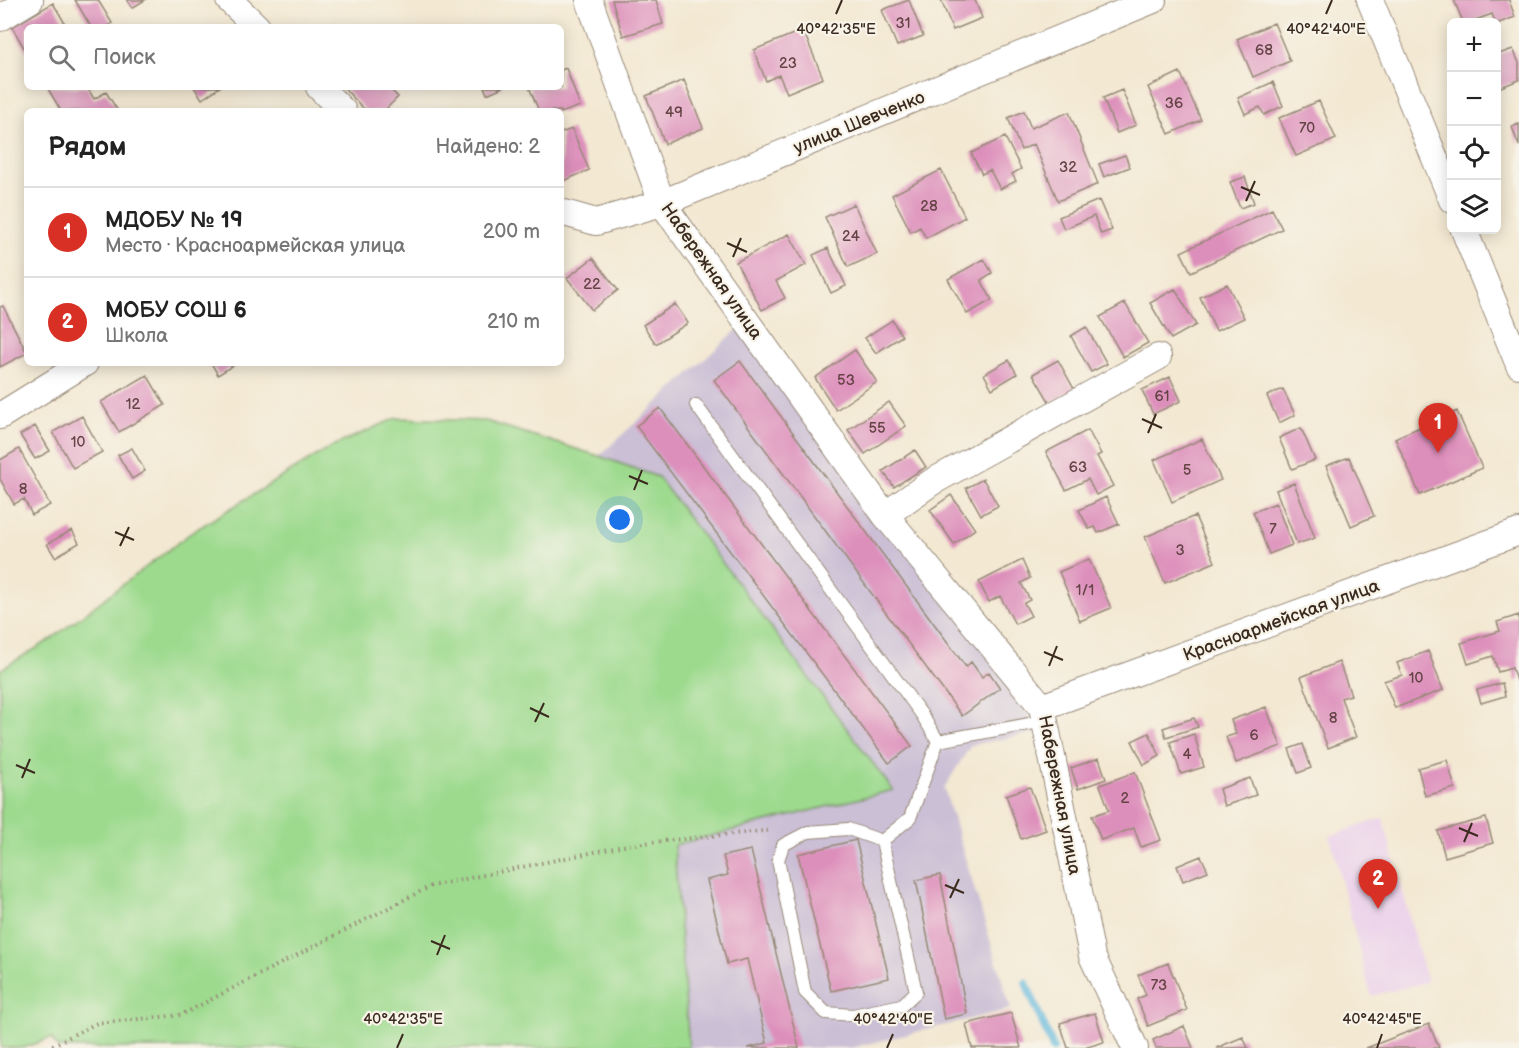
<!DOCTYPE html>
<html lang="ru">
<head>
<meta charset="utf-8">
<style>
	:root { --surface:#fff; --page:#f2f2f2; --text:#222; --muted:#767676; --line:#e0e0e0; --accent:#d93025 }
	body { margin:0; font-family:"Balsamiq Sans",sans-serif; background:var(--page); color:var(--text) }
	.controls { position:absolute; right:18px; top:18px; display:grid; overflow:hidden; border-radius:9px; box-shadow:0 3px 15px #0003 }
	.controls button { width:54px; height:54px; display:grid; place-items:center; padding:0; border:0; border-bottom:2px solid var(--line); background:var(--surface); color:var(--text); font:30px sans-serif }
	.you { position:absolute; left:620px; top:520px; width:21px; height:21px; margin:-15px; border:4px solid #fff; border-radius:50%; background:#1a73e8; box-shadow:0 0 0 9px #1a73e833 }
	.badge { display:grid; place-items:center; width:39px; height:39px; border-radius:50%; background:var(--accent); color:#fff; font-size:20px; font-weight:700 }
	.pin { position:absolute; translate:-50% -50px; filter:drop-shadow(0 2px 3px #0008) }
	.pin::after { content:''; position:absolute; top:32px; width:21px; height:18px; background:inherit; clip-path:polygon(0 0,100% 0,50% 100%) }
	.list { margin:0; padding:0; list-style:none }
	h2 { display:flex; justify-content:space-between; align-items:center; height:78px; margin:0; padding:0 24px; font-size:26px }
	h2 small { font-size:20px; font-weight:400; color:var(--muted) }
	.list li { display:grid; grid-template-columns:39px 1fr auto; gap:18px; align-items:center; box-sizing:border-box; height:90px; padding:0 24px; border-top:2px solid var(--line) }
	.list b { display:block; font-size:22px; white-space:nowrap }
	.list p { margin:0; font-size:20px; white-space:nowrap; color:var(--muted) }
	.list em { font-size:20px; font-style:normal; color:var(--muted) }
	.icon { flex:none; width:33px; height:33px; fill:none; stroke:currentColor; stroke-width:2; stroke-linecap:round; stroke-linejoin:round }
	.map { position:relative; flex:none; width:1519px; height:1048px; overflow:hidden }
	.search { position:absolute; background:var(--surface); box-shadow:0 3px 15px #0003; left:24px; top:24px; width:540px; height:66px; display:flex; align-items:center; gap:15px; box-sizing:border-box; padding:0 21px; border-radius:9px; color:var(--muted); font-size:22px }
	.panel { position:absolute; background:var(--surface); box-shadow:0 3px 15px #0003; left:24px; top:108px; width:540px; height:258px; border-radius:9px }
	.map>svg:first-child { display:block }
</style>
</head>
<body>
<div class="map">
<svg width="1519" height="1048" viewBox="0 0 1519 1048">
	<rect width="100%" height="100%" fill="#f7f3e8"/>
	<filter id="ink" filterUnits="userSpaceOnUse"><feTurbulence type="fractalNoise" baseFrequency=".0167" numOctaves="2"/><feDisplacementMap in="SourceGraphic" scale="12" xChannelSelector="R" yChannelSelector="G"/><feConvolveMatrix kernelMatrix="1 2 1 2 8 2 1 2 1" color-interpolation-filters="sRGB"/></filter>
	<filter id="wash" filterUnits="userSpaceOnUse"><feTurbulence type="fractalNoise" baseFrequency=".008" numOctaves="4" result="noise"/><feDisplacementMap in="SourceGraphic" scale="24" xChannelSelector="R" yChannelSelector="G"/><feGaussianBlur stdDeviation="1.35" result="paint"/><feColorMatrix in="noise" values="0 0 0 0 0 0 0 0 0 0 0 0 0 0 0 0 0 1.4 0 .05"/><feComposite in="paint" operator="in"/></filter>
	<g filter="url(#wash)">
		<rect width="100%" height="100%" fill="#f3e8d2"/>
		<!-- built -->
		<path fill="#ebd1eb" d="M1383 818 1427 982 1371 996 1330 836Z"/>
		<!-- industrial -->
		<path fill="#cbbfd5" d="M739 328 1035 712 1037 732 971 745 944 788 1011 1009 851 1048H689L674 845 893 790 658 477 599 456Z"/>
		<!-- green -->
		<path fill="#9dda8e" stroke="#6c8256" stroke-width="1.5" d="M396 418 486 421 599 456 658 477 893 790 674 845 689 1048H58L51 1038 23 1048H1L0 670 50 640 192 532 331 447Z"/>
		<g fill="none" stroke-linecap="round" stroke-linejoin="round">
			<!-- stream -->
			<path stroke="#5eb8dc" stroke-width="8" d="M1026 983 1053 1048"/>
		</g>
		<g id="blocks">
			<!-- building -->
			<path fill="#dd8fbb" d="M75 0H98L112 23 106 27H91Z
				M127 0H145L132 8Z
				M612 0H656L663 24 623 36Z
				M909 0 923 36 897 46 882 10Z
				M941 0H975L982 18 953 30Z
				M1454 0H1509L1515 17 1496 24 1492 14 1470 22H1463Z
				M53 3 67 27H27V53L12 27Z
				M1274 23 1290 61 1253 77 1237 39Z
				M803 30 823 78 787 93 779 75 766 81 754 50Z
				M1513 49 1519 63V80L1496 89V55Z
				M566 68 580 106 561 113V111H539L529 87H561V70Z
				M1180 72 1201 120 1169 134 1148 87Z
				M684 80 703 128 665 144 646 96Z
				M1273 82 1283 106 1264 115 1260 107 1245 114 1238 98Z
				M47 87H87L94 99 106 92 118 111H61Z
				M194 87H220L202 99Z
				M343 87H388L398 97 384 111H366Z
				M484 87H503L487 94Z
				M1122 90 1136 125 1117 133 1103 98Z
				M1319 101 1336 139 1296 156 1279 118Z
				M1024 111 1031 128 1069 112 1098 184 1058 201 1034 144 1021 150 1008 118Z
				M1519 124V146L1512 127Z
				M572 129 589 170 561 182V133Z
				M1005 137 1021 169 1012 174 1016 181 1000 189 990 170 982 174 971 153Z
				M1125 155 1130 167 1104 177 1099 164Z
				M941 170 965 217 926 238 920 227 911 232 892 195Z
				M1245 177 1254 203 1240 208 1230 182Z
				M1099 200 1112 230 1101 234 1094 216 1064 229 1059 217Z
				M854 204 877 254 848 267 825 217Z
				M1272 209 1282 229 1191 272 1181 252Z
				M789 234 806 265 776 281 785 298 762 310 736 262Z
				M828 248 846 286 831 293 813 255Z
				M593 258 618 290 592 310 567 278Z
				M984 259 992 273 981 280 992 300 967 314 948 279Z
				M1227 284 1244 318 1216 331 1200 297Z
				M1175 289 1196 325 1171 339 1150 303Z
				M1125 303 1148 343 1123 357 1100 317Z
				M675 304 688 323 656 344 643 325Z
				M3 306 27 353 0 367V307Z
				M892 320 902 336 876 353 865 338Z
				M1086 327 1107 364 1091 372 1071 336Z
				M855 350 877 382 836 410 815 378Z
				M1009 360 1017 374 992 389 984 374Z
				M1058 360 1074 389 1050 403 1033 374Z
				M740 361 966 667 971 662 982 677 989 672 1000 688 962 716 714 380Z
				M211 363H237L218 375Z
				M147 375 165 405 119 432 101 402Z
				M1170 377 1181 401 1153 414 1142 390Z
				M1283 389 1295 415 1279 423 1267 396Z
				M889 402 906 426 865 454 848 430Z
				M660 408 912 746 889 763 636 426Z
				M1457 411 1482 468 1420 495 1395 438Z
				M82 416 102 452 73 468 53 432Z
				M35 426 50 451 35 459 20 435Z
				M1301 428 1315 460 1292 469 1279 438Z
				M1088 430 1101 454 1097 456 1113 486 1096 495 1088 479 1066 490 1046 452Z
				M1202 439 1221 480 1172 502 1154 460Z
				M132 448 145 471 132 479 118 455Z
				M19 449 50 505 32 515 24 499 14 504 0 479V460Z
				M915 450 926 467 894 487 883 471Z
				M1349 457 1374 516 1351 526 1326 466Z
				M983 479 998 506 981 515 966 488Z
				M1294 483 1315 538 1297 544 1276 490Z
				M951 495 975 529 954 544 930 510Z
				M1106 497 1119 524 1098 533 1095 527 1089 529 1079 510Z
				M1276 503 1292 545 1269 554 1253 512Z
				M1195 516 1215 562 1165 583 1145 537Z
				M72 530 79 543 55 557 47 544Z
				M1089 559 1111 608 1080 621 1059 572Z
				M1022 560 1030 578 1021 583 1030 600 1024 603 1031 616 1015 624 1000 596 989 602 979 582Z
				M1519 615V680L1516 681 1512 668 1498 672 1493 656 1468 664 1461 643 1500 631 1497 622Z
				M1428 651 1443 690 1395 708 1384 681 1402 675 1397 663Z
				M1339 662 1351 695 1341 698 1356 737 1328 748 1301 677Z
				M1502 683 1505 696 1481 703 1477 690Z
				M1266 707 1281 746 1236 763 1226 737 1236 734 1231 720Z
				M1194 718 1198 727 1166 737 1163 728Z
				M1149 733 1160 756 1144 765 1132 741Z
				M1194 734 1204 767 1181 774 1170 742Z
				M1303 744 1311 768 1298 773 1289 749Z
				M1099 758 1106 779 1078 789 1071 768Z
				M1447 760 1455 788 1425 796 1418 768Z
				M1135 772 1161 840 1141 847 1134 828 1101 840 1092 816 1109 810 1100 785Z
				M1250 778 1256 795 1224 806 1219 789Z
				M1030 787 1046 830 1021 839 1006 795Z
				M1486 818 1493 843 1445 857 1438 831Z
				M856 840 889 978 831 991 798 854Z
				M751 850 799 1048H748L767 1043 747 959 727 964 707 880 728 875 723 856Z
				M1201 856 1208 871 1183 881 1177 866Z
				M940 875 967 1014 944 1019 916 880Z
				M1168 963 1187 1010 1148 1026 1137 999 1146 995 1138 975Z
				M1011 1013 1021 1048H972L966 1024Z
				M1095 1013 1104 1042 1084 1048H1068L1060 1023Z
				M1429 1024 1439 1048H1366Z
				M1184 1026 1193 1048H1156L1153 1040Z
				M1243 1037 1248 1048H1216Z"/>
		</g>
	</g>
	<g filter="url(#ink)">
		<use href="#blocks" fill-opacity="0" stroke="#978978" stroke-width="1.5"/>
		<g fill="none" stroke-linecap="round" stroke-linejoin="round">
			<!-- lane casing -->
			<g stroke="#978978" stroke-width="14">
				<path id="lane" d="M696 405 922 715 938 741 910 818 882 841
					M938 741 1045 721
					M848 829 882 841 916 992 902 1005 853 1015 826 1013 805 992 778 860 783 845 808 832Z"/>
			</g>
			<!-- street casing -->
			<g stroke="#978978" stroke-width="28">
				<path id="street" d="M229 0 257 27
					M589 0 662 203 885 515 1042 707 1092 956 1135 1048
					M1370 0 1452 200
					M0 18 30 0
					M319 87 343 111
					M561 212 596 222 662 203 1153 0
					M1464 230 1519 365
					M0 416 85 363
					M885 515 932 482 1158 357
					M1042 707 1519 532"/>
			</g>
			<!-- path -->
			<path stroke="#978978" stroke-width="4" stroke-dasharray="1.5 4.5" stroke-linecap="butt" d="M47 1048 97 1023 181 1015 431 886 633 844 772 830"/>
			<!-- lane -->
			<use href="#lane" stroke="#fff" stroke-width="12"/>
			<!-- street -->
			<use href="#street" stroke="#fff" stroke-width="26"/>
		</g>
	</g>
	<!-- ticks -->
	<path fill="none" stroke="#3b2a1e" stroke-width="2" d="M836 14 842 0M1326 14 1332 0M1241 187 1260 195M1246 201 1255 181M727 243 747 252M733 257 741 238M1142 419 1162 428M1148 433 1156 414M629 476 648 484M634 490 642 470M115 532 134 540M120 546 129 527M1044 652 1063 660M1049 666 1057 646M530 708 549 717M535 722 544 703M16 765 35 773M22 778 30 759M1459 828 1478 836M1464 842 1472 823M945 885 964 893M950 898 959 879M431 941 450 949M437 955 445 935M397 1048 403 1034M887 1048 893 1034M1377 1048 1382 1034"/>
	<g text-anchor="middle" stroke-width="4.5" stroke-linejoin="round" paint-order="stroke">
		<!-- number labels -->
		<g font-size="15" fill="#644345">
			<text x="903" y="28">31</text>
			<text x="1264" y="55">68</text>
			<text x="788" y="68">23</text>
			<text x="1174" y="108">36</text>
			<text x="674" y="117">49</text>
			<text x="1307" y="133">70</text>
			<text x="1068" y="172">32</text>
			<text x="929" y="211">28</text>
			<text x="851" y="241">24</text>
			<text x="592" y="289">22</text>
			<text x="846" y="385">53</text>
			<text x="1162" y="401">61</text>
			<text x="133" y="409">12</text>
			<text x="877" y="433">55</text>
			<text x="78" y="447">10</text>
			<text x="1078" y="472">63</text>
			<text x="1187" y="475">5</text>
			<text x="23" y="494">8</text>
			<text x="1273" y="534">7</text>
			<text x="1180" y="555">3</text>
			<text x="1085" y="595">1/1</text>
			<text x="1416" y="683">10</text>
			<text x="1333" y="723">8</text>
			<text x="1254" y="740">6</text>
			<text x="1187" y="759">4</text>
			<text x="1125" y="803">2</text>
			<text x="1159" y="990">73</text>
		</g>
		<!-- street labels -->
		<g font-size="18" fill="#3b2a1e" stroke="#f7f3e8">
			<text transform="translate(859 122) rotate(-22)" y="6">улица Шевченко</text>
			<text transform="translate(712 271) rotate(55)" y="6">Набережная улица</text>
			<text transform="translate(1281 620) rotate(-20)" y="6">Красноармейская улица</text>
			<text transform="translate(1060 795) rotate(79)" y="6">Набережная улица</text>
		</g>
	</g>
	<g font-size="15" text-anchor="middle" fill="#3b2a1e" stroke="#f7f3e8" stroke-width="4.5" stroke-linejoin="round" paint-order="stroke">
		<text x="836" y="34">40°42'35"E</text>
		<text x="1326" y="34">40°42'40"E</text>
		<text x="403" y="1024">40°42'35"E</text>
		<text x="893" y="1024">40°42'40"E</text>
		<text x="1382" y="1024">40°42'45"E</text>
	</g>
</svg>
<div class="controls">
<button>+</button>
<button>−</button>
<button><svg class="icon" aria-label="locate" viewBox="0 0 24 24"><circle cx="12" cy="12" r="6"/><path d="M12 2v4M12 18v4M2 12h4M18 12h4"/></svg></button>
<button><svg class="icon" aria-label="layers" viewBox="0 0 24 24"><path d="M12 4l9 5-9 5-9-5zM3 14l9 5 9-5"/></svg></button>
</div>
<div class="you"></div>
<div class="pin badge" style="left:1438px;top:453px">1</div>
<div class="pin badge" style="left:1378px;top:909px">2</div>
<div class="search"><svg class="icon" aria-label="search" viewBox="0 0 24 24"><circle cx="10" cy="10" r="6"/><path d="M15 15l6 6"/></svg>Поиск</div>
<section class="panel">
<h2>Рядом<small>Найдено: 2</small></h2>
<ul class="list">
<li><span class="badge">1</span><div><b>МДОБУ № 19</b><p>Место · Красноармейская улица</p></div><em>200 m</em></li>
<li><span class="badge">2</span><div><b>МОБУ СОШ 6</b><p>Школа</p></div><em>210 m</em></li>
</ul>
</section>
</div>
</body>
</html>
